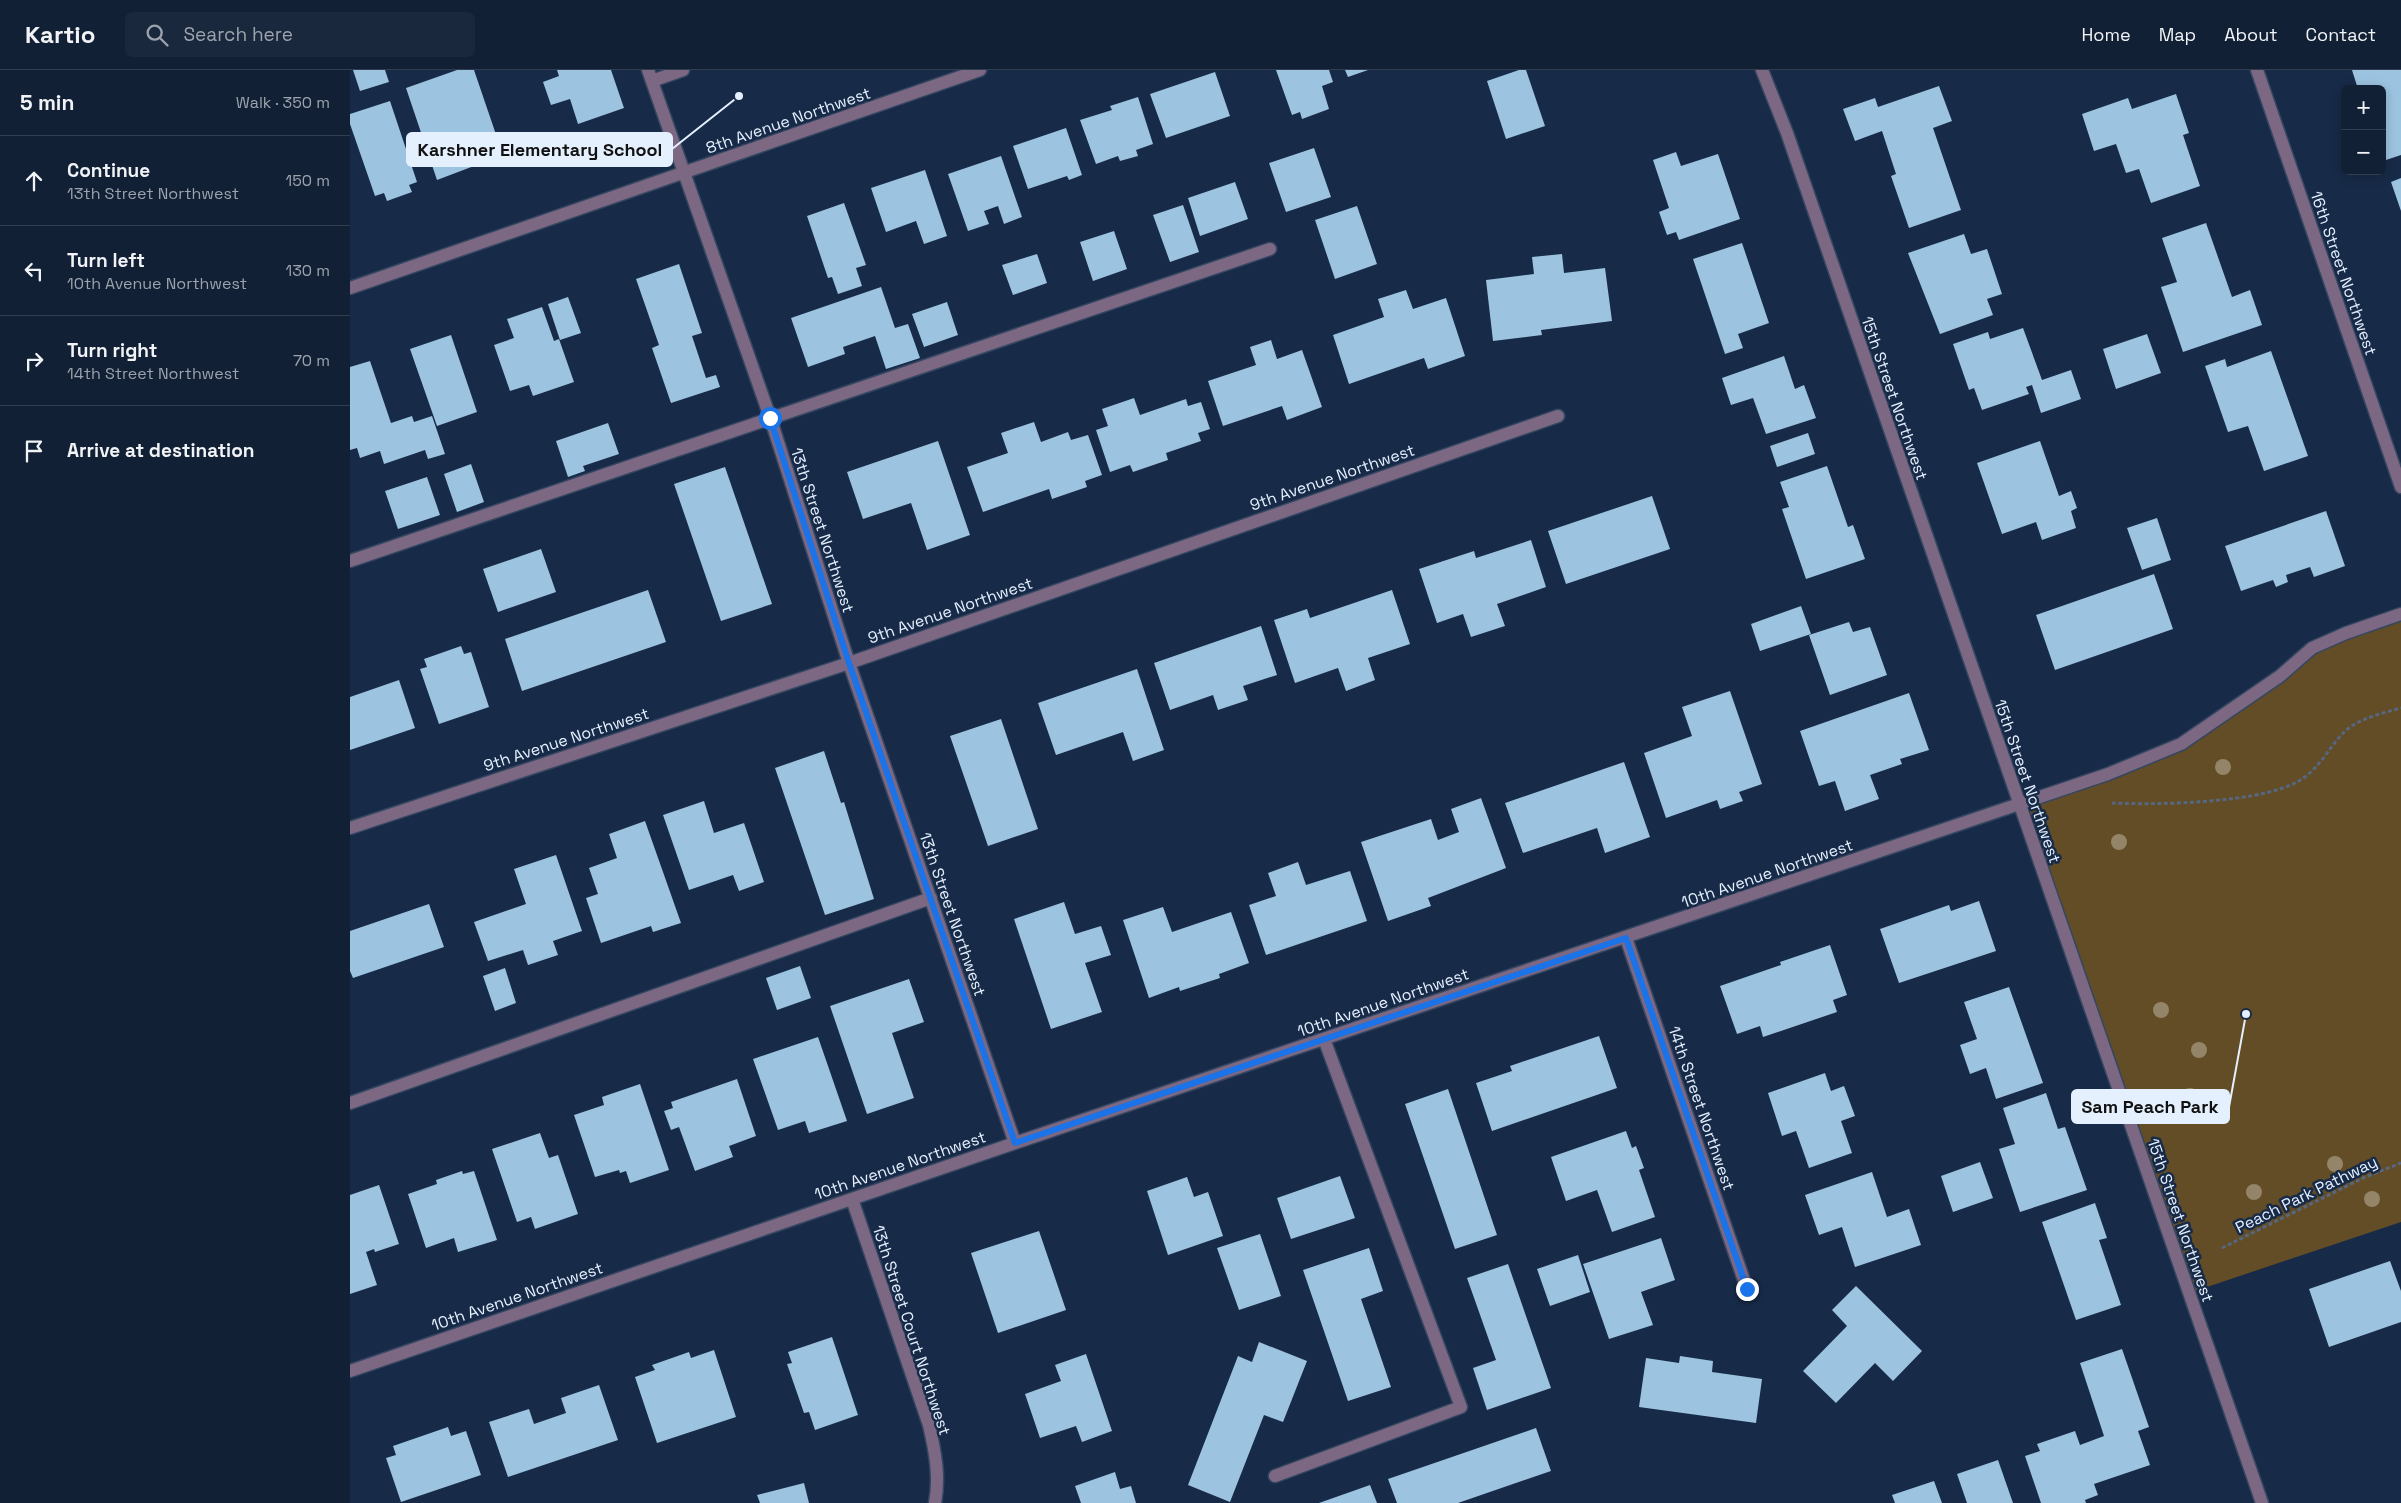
<!DOCTYPE html>
<html lang="en">
<head>
<meta charset="utf-8">
<style>
	:root { --surface:#112035; --page:#1a283d; --text:#f1f3f6; --muted:#9ca3ad; --line:#303e50 }
	body { margin:0; font-family:"Space Grotesk",sans-serif; background:var(--page); color:var(--text) }
	.controls { position:absolute; right:15px; top:15px; display:grid; overflow:hidden; border-radius:8px; box-shadow:0 2px 12px #0003 }
	.controls button { width:45px; height:45px; display:grid; place-items:center; padding:0; border:0; border-bottom:1px solid var(--line); background:var(--surface); color:var(--text); font:25px sans-serif }
	.stop { position:absolute; width:15px; height:15px; margin:-11px; border:4px solid #1a73e8; border-radius:50%; background:#fff }
	.stop.end { background:#1a73e8; border-color:#fff; box-shadow:0 1px 5px #0008 }
	.list { margin:0; padding:0; list-style:none }
	h2 { display:flex; justify-content:space-between; align-items:center; height:65px; margin:0; padding:0 20px; font-size:21px }
	h2 small { font-size:16px; font-weight:400; color:var(--muted) }
	.list li { display:grid; grid-template-columns:32px 1fr auto; gap:15px; align-items:center; box-sizing:border-box; height:90px; padding:0 20px; border-top:1px solid var(--line) }
	.list b { display:block; font-size:19px; white-space:nowrap }
	.list p { margin:0; font-size:16px; white-space:nowrap; color:var(--muted) }
	.list em { font-size:16px; font-style:normal; color:var(--muted) }
	.icon { flex:none; width:28px; height:28px; fill:none; stroke:currentColor; stroke-width:2; stroke-linecap:round; stroke-linejoin:round }
	.map { position:relative; flex:none; width:2051px; height:1433px; overflow:hidden }
	header { display:flex; align-items:center; gap:30px; box-sizing:border-box; height:70px; padding:0 25px; background:var(--surface); border-bottom:1px solid var(--line) }
	header strong { font-size:24px }
	nav { display:flex; gap:28px; margin-inline-start:auto; font-size:18px }
	.search { width:350px; height:45px; background:var(--page); display:flex; align-items:center; gap:12px; box-sizing:border-box; padding:0 18px; border-radius:8px; color:var(--muted); font-size:19px }
	main { display:flex }
	aside { flex:1; background:var(--surface) }
	.map>svg:first-child { display:block }
</style>
</head>
<body>
<header>
<strong>Kartio</strong>
<div class="search"><svg class="icon" aria-label="search" viewBox="0 0 24 24"><circle cx="10" cy="10" r="6"/><path d="M15 15l6 6"/></svg>Search here</div>
<nav><a>Home</a><a>Map</a><a>About</a><a>Contact</a></nav>
</header>
<main>
<aside>
<h2>5 min<small>Walk · 350 m</small></h2>
<ul class="list">
<li><svg class="icon" aria-label="ahead" viewBox="0 0 24 24"><path d="M12 20V5M6 11l6-6 6 6"/></svg><div><b>Continue</b><p>13th Street Northwest</p></div><em>150 m</em></li>
<li><svg class="icon" aria-label="left" viewBox="0 0 24 24"><path d="M17 20v-9H6M10 6l-5 5 5 5"/></svg><div><b>Turn left</b><p>10th Avenue Northwest</p></div><em>130 m</em></li>
<li><svg class="icon" aria-label="right" viewBox="0 0 24 24"><path d="M7 20v-9h11M14 6l5 5-5 5"/></svg><div><b>Turn right</b><p>14th Street Northwest</p></div><em>70 m</em></li>
<li><svg class="icon" aria-label="arrive" viewBox="0 0 24 24"><path d="M6 21V4h12l-3 4 3 4H6"/></svg><div><b>Arrive at destination</b></div></li>
</ul>
</aside>
<div class="map">
<svg width="2051" height="1433" viewBox="0 0 2051 1433">
	<rect width="100%" height="100%" fill="#172a47"/>
	<!-- green -->
	<path fill="#634d27" d="M2051 544V1152L1839 1223 1669 735 1831 674 1962 578Z"/>
	<!-- building -->
	<path fill="#9cc4e0" d="M3 0H35L39 12 10 21Z
		M107 0H124L153 85 87 110 56 18Z
		M207 0H261L274 38 228 54 220 29 201 35 193 12 209 6Z
		M926 0H979L983 12 972 16 979 39 952 49 950 42 942 45Z
		M995 0H1018L998 7Z
		M1169 0H1176L1195 56 1156 69 1137 11Z
		M2002 0H2051V85L2033 91 2032 19H2008Z
		M865 2 880 46 816 68 800 24Z
		M1589 16 1602 51 1583 58 1611 140 1559 158 1541 106 1546 104 1532 61 1505 71 1493 39 1525 28 1528 37Z
		M1826 24 1839 63 1833 65 1850 116 1801 133 1789 99 1776 103 1766 74 1744 81 1732 44 1778 28 1782 39Z
		M788 27 803 74 786 80 788 86 770 91 768 86 746 94 730 50 762 40 760 36Z
		M40 31 67 112 59 115 62 122 37 131 34 123 25 126 0 54V44Z
		M716 58 732 105 719 110 717 106 678 119 663 76Z
		M964 78 981 127 936 142 919 93Z
		M1326 82 1331 96 1368 84 1390 149 1329 170 1326 162 1317 165 1309 142 1319 138 1303 90Z
		M651 86 672 147 654 154 648 136 634 141 639 154 618 161 598 104Z
		M575 100 597 166 574 174 566 151 536 162 521 118Z
		M2051 108V141L2041 112Z
		M885 112 898 149 850 166 838 128Z
		M494 133 516 195 506 198 512 216 488 224 482 207 478 208 457 146Z
		M833 135 849 182 820 192 803 145Z
		M1007 136 1027 194 985 209 965 150Z
		M1856 153 1882 227 1900 220 1912 255 1833 282 1811 217 1827 212 1812 168Z
		M764 161 777 199 743 211 730 172Z
		M1614 164 1621 184 1637 179 1652 224 1637 229 1643 245 1590 264 1558 183Z
		M1392 173 1419 253 1388 264 1393 278 1375 284 1343 189Z
		M687 184 697 213 663 225 652 195Z
		M1212 184 1214 203 1255 198 1262 251 1191 260 1192 265 1143 271 1136 210 1184 204 1182 187Z
		M329 194 352 263 342 266 356 308 366 305 370 317 321 333 302 278 309 275 286 209Z
		M531 217 545 258 558 254 570 288 536 299 525 266 493 277 495 284 458 297 441 248Z
		M1056 220 1063 239 1096 228 1115 286 1078 299 1074 288 999 314 983 265 1034 247 1028 229Z
		M218 227 231 263 210 270 198 234Z
		M597 232 608 265 574 277 562 244Z
		M192 237 204 271 209 269 224 312 183 326 179 315 160 321 144 275 164 268 157 249Z
		M1673 258 1692 310 1721 300 1731 329 1691 343 1682 315 1676 317 1679 324 1632 340 1624 318 1619 320 1603 274 1638 262 1640 269Z
		M1797 264 1811 303 1766 319 1753 279Z
		M101 265 127 342 87 356 60 279Z
		M921 270 927 289 952 280 972 337 937 350 932 336 873 356 858 311 906 295 900 277Z
		M1921 281 1958 386 1914 401 1898 356 1878 362 1855 296 1875 289 1877 297Z
		M1434 286 1445 319 1454 315 1466 348 1416 364 1403 328 1381 335 1372 308Z
		M20 291 41 353 62 346 64 352 82 346 95 384 78 389 75 380 34 394 30 381 10 388 7 378 0 380V297Z
		M784 328 790 345 836 329 838 336 851 332 860 359 848 363 851 371 816 383 818 390 783 402 780 395 760 402 746 360 758 356 752 339Z
		M684 352 691 372 718 362 721 370 738 365 752 405 735 411 737 417 702 429 699 419 633 442 617 397 658 383 651 363Z
		M258 353 269 384 233 396 235 401 218 407 206 371Z
		M1458 363 1465 384 1427 397 1420 376Z
		M588 371 620 465 577 480 561 433 513 449 497 402Z
		M1690 371 1709 426 1721 421 1727 438 1721 441 1726 458 1692 470 1686 452 1652 464 1627 393Z
		M121 394 134 432 107 442 94 404Z
		M1477 396 1498 457 1503 455 1515 489 1456 509 1432 439 1439 437 1430 412Z
		M375 397 422 534 371 551 324 414Z
		M77 407 90 445 48 459 35 421Z
		M1302 426 1320 479 1216 514 1198 461Z
		M1976 441 1995 496 1964 507 1960 497 1936 505 1938 512 1926 517 1923 510 1891 521 1875 476Z
		M1807 448 1821 490 1792 500 1777 458Z
		M1181 470 1196 517 1147 534 1155 556 1121 567 1113 544 1087 553 1069 499 1124 481 1126 488Z
		M191 479 206 522 148 542 133 499Z
		M1804 504 1823 559 1705 600 1686 545Z
		M298 520 316 572 172 621 155 569Z
		M1042 520 1060 574 1018 588 1025 610 996 621 988 598 945 613 924 550 957 539 960 548Z
		M1451 536 1461 564 1410 581 1401 554Z
		M1499 552 1503 562 1520 557 1537 605 1480 625 1459 565Z
		M911 556 927 605 893 616 898 630 868 640 863 625 820 640 804 593Z
		M111 576 114 584 121 582 139 637 89 654 70 599 77 597 74 589Z
		M787 599 814 680 783 691 773 662 706 685 688 633Z
		M49 610 65 658 0 680V627Z
		M1380 621 1412 714 1389 722 1393 731 1370 739 1367 730 1316 748 1294 683 1342 666 1332 637Z
		M1559 623 1579 680 1550 689 1552 694 1520 705 1529 729 1495 741 1485 711 1469 716 1450 661Z
		M651 649 688 759 638 776 600 666Z
		M474 681 491 733 494 732 524 829 475 845 425 698Z
		M1274 692 1300 767 1255 783 1247 758 1173 783 1155 733Z
		M1131 728 1156 798 1078 828 1081 836 1038 851 1011 772 1081 749 1088 770 1109 762 1101 739Z
		M354 731 364 763 394 753 414 812 389 821 383 805 339 820 313 745Z
		M295 751 331 853 303 862 301 856 251 873 236 828 248 824 239 798 267 788 259 764Z
		M206 785 232 861 203 871 208 885 178 895 173 880 138 891 124 852 176 834 164 799Z
		M948 792 956 815 1000 801 1017 851 916 885 899 835 926 826 918 803Z
		M1629 831 1646 881 1549 913 1530 859 1599 835 1601 841Z
		M714 832 725 864 751 856 761 885 735 893 752 942 701 959 664 849Z
		M79 834 94 877 3 908 0 901V861Z
		M813 837 822 862 881 842 899 893 869 904 870 908 830 921 829 917 799 928 773 850Z
		M1480 875 1497 925 1483 930 1487 942 1413 967 1410 956 1387 964 1370 916 1431 895 1430 892Z
		M450 896 461 928 427 940 416 908Z
		M155 898 166 933 145 941 133 906Z
		M559 909 574 952 542 963 564 1028 517 1044 480 936Z
		M1659 917 1693 1013 1646 1029 1636 998 1620 1004 1610 975 1627 969 1614 932Z
		M1249 966 1267 1018 1142 1061 1126 1013 1162 1001 1160 996Z
		M468 967 497 1051 459 1063 455 1051 428 1060 403 989Z
		M1475 1003 1481 1021 1494 1016 1505 1046 1491 1051 1502 1083 1459 1098 1446 1061 1432 1066 1418 1023Z
		M387 1009 406 1066 379 1076 383 1087 345 1101 329 1057 321 1060 314 1041 323 1038 321 1032Z
		M290 1014 319 1100 280 1113 276 1101 270 1103 269 1100 245 1107 224 1045 254 1035 252 1027Z
		M1098 1019 1147 1165 1105 1179 1055 1034Z
		M1696 1023 1708 1059 1715 1057 1737 1120 1670 1142 1649 1079 1665 1074 1653 1038Z
		M1276 1061 1282 1078 1286 1076 1294 1098 1289 1100 1305 1147 1262 1162 1247 1120 1216 1131 1201 1087Z
		M190 1063 199 1088 208 1085 228 1144 185 1159 181 1147 167 1152 142 1079Z
		M1630 1092 1643 1128 1603 1142 1591 1106Z
		M112 1101 113 1104 124 1101 147 1170 108 1182 104 1168 76 1178 58 1124 87 1114 86 1110Z
		M1522 1102 1537 1147 1559 1139 1571 1175 1505 1197 1492 1157 1469 1165 1455 1125Z
		M990 1106 1005 1148 941 1169 927 1128Z
		M837 1107 844 1127 858 1122 873 1166 818 1185 797 1121Z
		M29 1115 49 1174 25 1182 24 1179 16 1182 27 1215 0 1224V1125Z
		M1745 1133 1757 1168 1749 1170 1771 1235 1726 1250 1692 1152Z
		M689 1161 716 1240 648 1263 621 1183Z
		M910 1164 931 1226 889 1240 867 1178Z
		M1311 1168 1325 1210 1291 1222 1303 1255 1259 1269 1233 1194Z
		M1019 1178 1033 1221 1011 1229 1041 1317 998 1331 953 1200Z
		M1228 1185 1240 1222 1200 1236 1187 1199Z
		M2040 1191 2051 1221V1252L1979 1277 1959 1219Z
		M1158 1194 1201 1318 1137 1340 1123 1298 1146 1290 1117 1208Z
		M1506 1216 1572 1281 1543 1311 1525 1293 1486 1333 1453 1301 1497 1256 1482 1240Z
		M482 1267 508 1345 465 1360 459 1342 454 1343 437 1294 442 1293 438 1282Z
		M909 1272 957 1291 933 1352 914 1345 880 1432 838 1415 888 1286 902 1292Z
		M1772 1279 1799 1357 1788 1361 1800 1395 1744 1414 1748 1425 1735 1430 1736 1433H1691L1675 1386 1690 1381 1687 1374 1725 1361 1730 1375 1754 1366 1730 1293Z
		M364 1280 386 1347 307 1373 285 1307 305 1300 302 1295 339 1282 341 1288Z
		M736 1284 762 1361 732 1372 726 1356 690 1368 675 1324 711 1311 705 1295Z
		M1330 1286 1363 1291 1362 1302 1412 1309 1406 1353 1289 1337 1296 1288 1329 1293Z
		M249 1315 268 1370 158 1407 139 1352 179 1339 184 1354 216 1343 211 1328Z
		M98 1357 101 1366 116 1361 131 1405 51 1432 36 1388 46 1385 43 1376Z
		M1186 1358 1201 1401 1108 1433H1047L1038 1409Z
		M1648 1390 1663 1433H1617L1607 1404Z
		M765 1402 770 1419 781 1416 786 1433H731L725 1416Z
		M1584 1411 1592 1433H1545L1542 1425Z
		M454 1413 459 1433H410L407 1425Z
		M1020 1415 1027 1433H969Z"/>
	<g fill="none" stroke-linecap="round" stroke-linejoin="round">
		<!-- minor casing -->
		<g stroke="#344661" stroke-width="15">
			<path id="minor" d="M298 0 420 347 499 593 665 1073
				M1412 0 1437 63 1912 1433
				M1907 0 2051 417
				M302 11 333 0
				M0 218 630 0
				M0 491 920 179
				M0 758 499 593 1208 346
				M1276 868 1397 1219
				M0 1033 581 828
				M502 1129 579 1355C585 1381 590 1406 585 1433
				M0 1301 665 1073 1758 704 1831 674 1930 606 1962 578 1996 563 2051 544
				M925 1406 1111 1337 974 969"/>
		</g>
		<!-- path -->
		<path stroke="#576780" stroke-width="3" stroke-dasharray="4 2.5" stroke-linecap="butt" d="M1762 733C1806 735 1920 734 1955 707 1971 695 1981 675 1995 661 2010 648 2033 643 2051 638
			M1872 1178 2013 1108 2051 1093"/>
		<!-- minor -->
		<use href="#minor" stroke="#7c6882" stroke-width="12"/>
	</g>
	<!-- trees -->
	<g fill="#948468">
		<circle cx="1873" cy="697" r="8"/>
		<circle cx="1769" cy="772" r="8"/>
		<circle cx="1811" cy="940" r="8"/>
		<circle cx="1849" cy="980" r="8"/>
		<circle cx="1840" cy="1026" r="8"/>
		<circle cx="1985" cy="1094" r="8"/>
		<circle cx="1904" cy="1122" r="8"/>
		<circle cx="2022" cy="1129" r="8"/>
	</g>
	<g fill="none" stroke-linecap="round" stroke-linejoin="round">
		<!-- route -->
		<path stroke="#1a73e8" stroke-width="6" d="M420 348 499 593 665 1073 1276 868 1397 1219"/>
	</g>
	<g text-anchor="middle" stroke-width="5" stroke-linejoin="round" paint-order="stroke">
		<!-- street labels -->
		<g font-size="16" fill="#e5f0ff" stroke="#172a47">
			<text transform="translate(438 50) rotate(-19)" y="6">8th Avenue Northwest</text>
			<text transform="translate(1994 203) rotate(71)" y="6">16th Street Northwest</text>
			<text transform="translate(1545 328) rotate(71)" y="6">15th Street Northwest</text>
			<text transform="translate(982 407) rotate(-19)" y="6">9th Avenue Northwest</text>
			<text transform="translate(473 460) rotate(72)" y="6">13th Street Northwest</text>
			<text transform="translate(600 540) rotate(-19)" y="6">9th Avenue Northwest</text>
			<text transform="translate(216 669) rotate(-18)" y="6">9th Avenue Northwest</text>
			<text transform="translate(1678 711) rotate(71)" y="6">15th Street Northwest</text>
			<text transform="translate(1417 803) rotate(-19)" y="6">10th Avenue Northwest</text>
			<text transform="translate(603 844) rotate(71)" y="6">13th Street Northwest</text>
			<text transform="translate(1033 932) rotate(-19)" y="6">10th Avenue Northwest</text>
			<text transform="translate(1352 1038) rotate(71)" y="6">14th Street Northwest</text>
			<text transform="translate(550 1095) rotate(-19)" y="6">10th Avenue Northwest</text>
			<text transform="translate(1956 1124) rotate(-26)" y="6">Peach Park Pathway</text>
			<text transform="translate(1831 1150) rotate(71)" y="6">15th Street Northwest</text>
			<text transform="translate(167 1226) rotate(-19)" y="6">10th Avenue Northwest</text>
			<text transform="translate(562 1260) rotate(72)" y="6">13th Street Court Northwest</text>
		</g>
	</g>
	<!-- callouts -->
	<path fill="none" stroke="#e5f0ff" stroke-width="2" d="M389 26L322 79M1896 944L1879 1037"/>
	<g fill="#e5f0ff" stroke="#172a47" stroke-width="2">
		<circle cx="389" cy="26" r="5"/>
		<circle cx="1896" cy="944" r="5"/>
	</g>
	<g fill="#e5f0ff" stroke="#e5f0ff" stroke-width="2">
		<rect x="57" y="63" width="265" height="33" rx="5"/>
		<rect x="1722" y="1020" width="157" height="33" rx="5"/>
	</g>
	<g font-size="18" text-anchor="middle" font-weight="bold" fill="#111">
		<text x="190" y="86">Karshner Elementary School</text>
		<text x="1800" y="1043">Sam Peach Park</text>
	</g>
</svg>
<div class="controls">
<button>+</button>
<button>−</button>
</div>
<div class="stop" style="left:420px;top:348px"></div>
<div class="stop end" style="left:1397px;top:1219px"></div>
</div>
</main>
</body>
</html>
